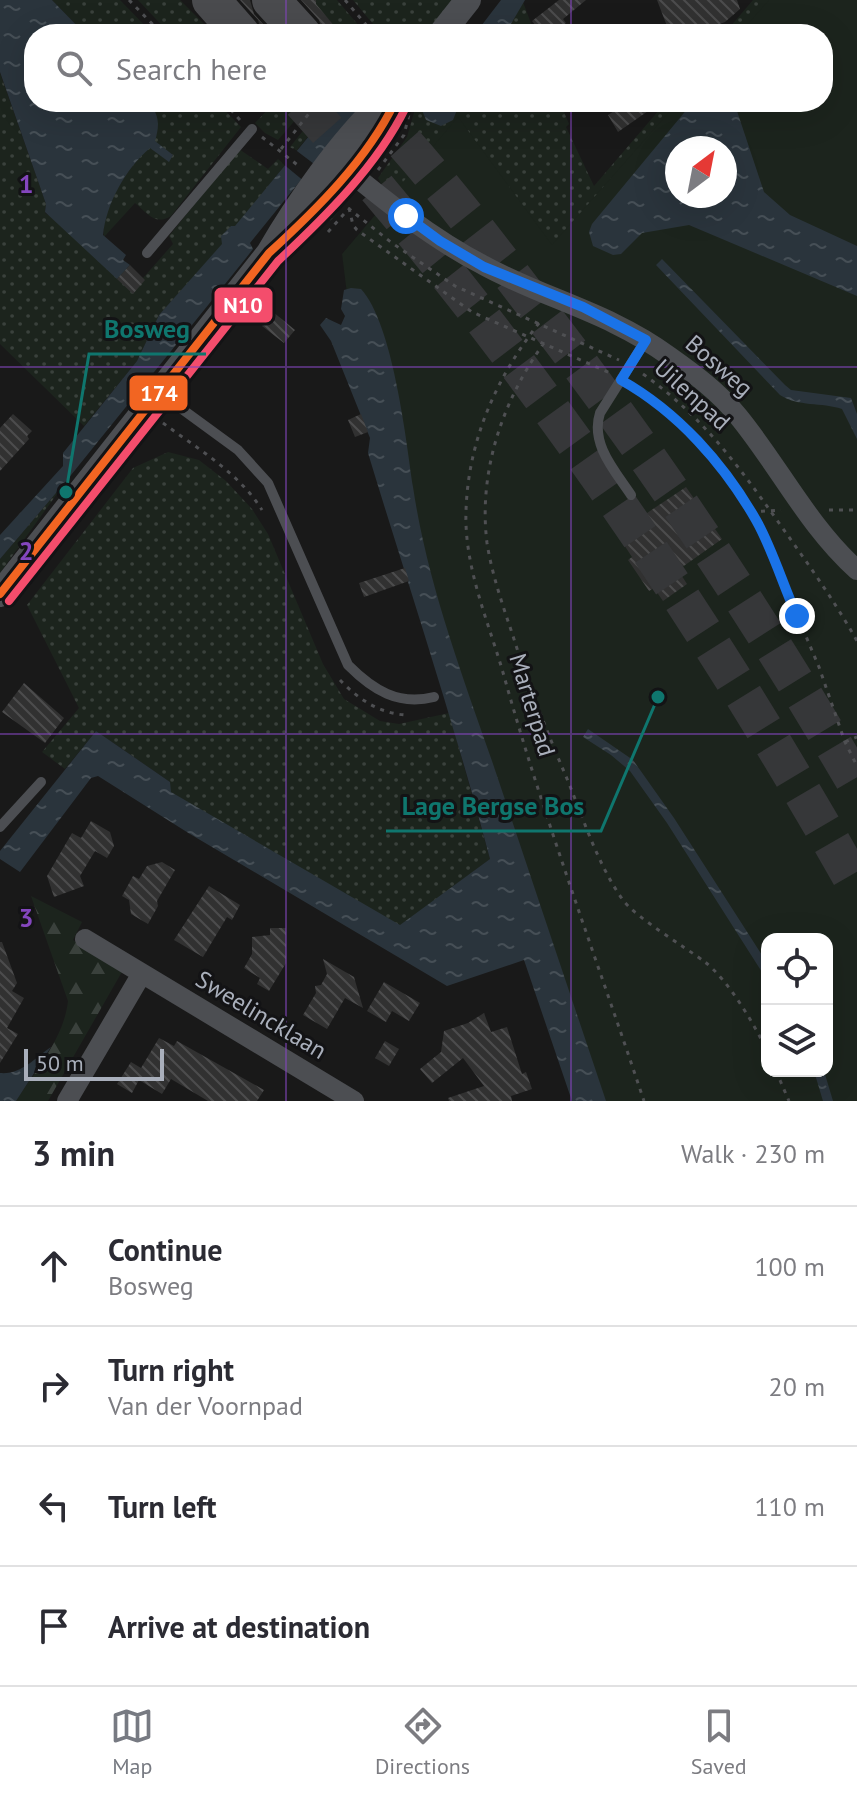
<!DOCTYPE html>
<html lang="en">
<head>
<meta charset="utf-8">
<style>
	:root { --surface:#fff; --page:#f7f7f7; --text:#2b2b33; --muted:#7c7c81; --line:#e1e1e2; --accent:#777a82 }
	body { margin:0; font-family:"PT Sans",sans-serif; background:var(--page); color:var(--text) }
	.controls { position:absolute; right:24px; bottom:24px; display:grid; overflow:hidden; border-radius:16px; box-shadow:0 8px 32px #0002 }
	.controls button { width:72px; height:72px; display:grid; place-items:center; padding:0; border:0; border-bottom:2px solid var(--line); background:var(--surface); color:var(--text); font:40px sans-serif }
	.compass { position:absolute; left:665px; top:136px; width:72px; height:72px; border-radius:50%; background:var(--surface); box-shadow:0 8px 32px #0002; rotate:32deg }
	.scale { position:absolute; left:24px; bottom:20px; width:140px; box-sizing:border-box; padding-left:8px; border:4px solid #a9afbb; border-top:0; font-size:22px; line-height:28px; white-space:nowrap; color:#a9afbb; -webkit-text-stroke:6px #131315; paint-order:stroke }
	.stop { position:absolute; width:24px; height:24px; margin:-18px; border:6px solid #1a73e8; border-radius:50%; background:#fff }
	.stop.end { background:#1a73e8; border-color:#fff; box-shadow:0 2px 8px #0008 }
	.list { margin:0; padding:0; list-style:none }
	h2 { display:flex; justify-content:space-between; align-items:center; height:104px; margin:0; padding:0 32px; font-size:34px }
	h2 small { font-size:26px; font-weight:400; color:var(--muted) }
	.list li { display:grid; grid-template-columns:52px 1fr auto; gap:24px; align-items:center; box-sizing:border-box; height:120px; padding:0 32px; border-top:2px solid var(--line) }
	.list b { display:block; font-size:30px; white-space:nowrap }
	.list p { margin:0; font-size:26px; white-space:nowrap; color:var(--muted) }
	.list em { font-size:26px; font-style:normal; color:var(--muted) }
	.icon { flex:none; width:44px; height:44px; fill:none; stroke:currentColor; stroke-width:2; stroke-linecap:round; stroke-linejoin:round }
	.map { position:relative; flex:none; width:857px; height:1101px; overflow:hidden }
	.search { position:absolute; background:var(--surface); box-shadow:0 8px 32px #0002; left:24px; right:24px; top:24px; height:88px; display:flex; align-items:center; gap:20px; box-sizing:border-box; padding:0 28px; border-radius:32px; color:var(--muted); font-size:30px }
	.sheet { height:584px; background:var(--surface) }
	nav { display:flex; justify-content:space-around; align-items:center; box-sizing:border-box; height:112px; border-top:2px solid var(--line); background:var(--surface); font-size:22px; color:var(--muted) }
	nav a { display:grid; justify-items:center; gap:4px }
	nav .on { color:var(--accent) }
	.map>svg:first-child { display:block }
</style>
</head>
<body>
<div class="map">
<svg width="857" height="1101" viewBox="0 0 857 1101">
	<defs>
		<pattern id="grass-dots" width="8" height="8" patternUnits="userSpaceOnUse" patternTransform="scale(2)"><rect width="8" height="8" fill="#1c241d"/><path d="M2 2h.1M6 6h.1" fill="none" stroke="#3a413c" stroke-width="1.8" stroke-linecap="round"/></pattern>
		<pattern id="forest-firs" width="22" height="20" patternUnits="userSpaceOnUse" patternTransform="scale(2)"><rect width="22" height="20" fill="#1c241d"/><path d="M5 1l3.5 6h-7zM16 11l3.5 6h-7z" fill="#3a413c"/></pattern>
		<pattern id="water-ripples" width="26" height="14" patternUnits="userSpaceOnUse" patternTransform="scale(2)"><rect width="26" height="14" fill="#2a343c"/><path d="M2 4q2-2 4 0t4 0M15 11q2-2 4 0t4 0" fill="none" stroke="#464f56"/></pattern>
		<pattern id="building-back-hatch" width="6" height="6" patternUnits="userSpaceOnUse" patternTransform="scale(2)"><rect width="6" height="6" fill="#313131"/><path d="M-1 5l2 2M0 0l6 6M5-1l2 2" fill="none" stroke="#4c4c4d"/></pattern>
	</defs>
	<rect width="100%" height="100%" fill="#191919"/>
	<!-- grass -->
	<path fill="url(#grass-dots)" d="M52 0H120L153 34H85Z
		M138 0H180L214 34H170Z
		M312 0H337L360 27V34H341Z
		M353 0H456L429 34H376L373 24Z
		M753 0H790L762 34H724Z
		M523 2 535 34H505Z
		M0 73 46 204 45 213 143 278 173 244 169 236 173 231 239 149 268 169 278 159 285 165 220 247 159 315 137 361 84 426 0 344Z
		M149 102H217L241 127 171 216C155 226 147 213 135 203L104 237C99 211 130 164 150 147L168 161 173 155 154 141C160 127 158 114 149 102Z
		M275 102H311L278 140 265 133 255 123Z
		M326 102H337L296 151 290 147Z
		M401 102H405L397 136 375 166C371 141 390 122 401 102Z
		M417 102 458 111 460 102H560L569 124 566 127 594 186 666 102H693L644 159 657 265 432 226 382 185 378 178 407 137Z
		M331 202 338 212C326 229 307 231 292 245 276 260 262 281 248 299L277 258Z
		M168 452 199 460 226 481 252 509 268 534 323 664 344 699 380 721 399 724 449 713 490 859 400 926 170 792V782L96 731 65 769 42 752 79 708 27 605 133 468Z
		M67 480 0 573V559Z"/>
	<!-- forest -->
	<path fill="url(#forest-firs)" d="M31 896 82 922 73 940 123 970 48 1101H16C36 1070 64 1038 68 1001Z"/>
	<!-- park -->
	<path fill="#1c241d" fill-rule="evenodd" d="M769 0H857V1101H591L357 375 342 254 458 117 552 245 678 102H823V34H739ZM677 148H725V196H677ZM767 939H827V1071H767Z"/>
	<!-- water -->
	<path fill="url(#water-ripples)" fill-rule="evenodd" d="M0 0H52L85 34H34V102H149C159 115 160 125 155 141L173 155 169 162 150 148C126 168 106 204 103 235L126 255 123 260 130 265 117 279 45 212 46 204 0 72Z
		M501 0H525L505 34H475Z
		M337 102H364L250 243 253 249 246 258 67 480 0 559V535L63 466V453L137 361 159 315 222 244 221 236 231 226H235Z
		M424 102H460L453 120 441 126 426 120 422 110Z
		M693 102H734L764 192 790 215 857 246V296L689 225 642 233 621 254 613 255 593 246 589 232 592 224ZM677 148H725V196H677Z
		M662 259 785 385 791 390 851 398 857 414V439L842 409C822 402 798 407 780 395L656 265Z
		M351 288 361 289C393 324 406 439 413 487 427 581 461 672 492 761 530 874 568 988 606 1101H572L524 960 447 986 190 834 98 776 91 778 20 872 0 859V851L96 731 170 782 171 792 400 925 490 859C454 722 409 588 368 453L370 438 331 341 320 325 326 318 341 325 345 316 341 309 344 290Z
		M588 729 633 760 674 818 767 963V980L667 823 630 771 611 755 583 737Z
		M51 1047 16 1101H0V1073C21 1075 35 1058 51 1047Z
		M814 1071H824L833 1101H823Z"/>
	<!-- pier -->
	<path fill="#191919" d="M293 148 318 167 305 182 282 163Z"/>
	<!-- building -->
	<path fill="url(#building-back-hatch)" d="M240 0H250L254 14 272 34H262L258 20Z
		M301 0H316V4L341 34H323L319 20Z
		M559 0H586L563 19 566 23 552 34H542L532 21Z
		M657 0H737L740 9 725 22 693 34H670Z
		M628 102H661L618 132 608 115Z
		M130 265 145 280 133 294 117 279Z
		M273 312 295 330 284 343 262 326Z
		M13 414 32 431 27 436 29 439 0 471V428Z
		M361 414 368 432 355 437 348 420Z
		M686 487 722 539 678 570 687 584 663 601 654 588 649 591 628 560 632 557 611 525 635 508 641 517Z
		M405 568 409 581 364 597 359 583Z
		M24 683 64 718 45 743 2 712Z
		M91 821 110 832 114 846 107 858 95 851 80 876 84 886 54 897 47 876 72 833 81 838Z
		M162 862 175 870 157 901 158 906 148 924 131 914 129 900 122 896 133 876 139 879 147 866Z
		M209 886 240 905 232 920 227 917 203 957 174 940Z
		M270 928H286V963L269 991 257 984 260 978 244 968 252 954V937L270 935Z
		M0 942H2L17 983 12 991 24 998 7 1028 18 1034 0 1063Z
		M323 959 354 977 363 1008 345 998 327 1029 303 1015 316 993 315 986 321 985 327 974Z
		M384 982 420 1003 409 1021 392 1011 386 1022 367 1011Z
		M484 1013 491 1032 507 1027 522 1074 526 1072 532 1089 511 1096 512 1101H449L448 1098 484 1086 463 1058 432 1083 420 1069 441 1052 444 1031 468 1023Z
		M159 1038 174 1046 177 1041 264 1090 257 1101H208L171 1079 162 1094 139 1080 132 1093 117 1084 131 1062 141 1068Z
		M385 1041 399 1049 389 1066 375 1058Z"/>
	<g fill="none" stroke-linecap="round" stroke-linejoin="round">
		<!-- motorway-tunnel -->
		<path stroke="#363739" stroke-width="38" stroke-dasharray="38 19" stroke-linecap="butt" d="M302 102C516 340 700 609 857 887
			M366 102C427 164 479 233 532 302 651 455 760 618 857 785"/>
		<!-- path -->
		<path stroke="#4f5053" stroke-width="3" stroke-dasharray="4 6" stroke-linecap="butt" d="M129 0 162 34
			M345 0 368 27 370 34
			M224 102 240 120
			M262 137 300 167
			M281 149 318 102
			M378 170 404 135 412 102
			M348 208 392 243 455 286 619 360
			M349 208 353 225 357 230 472 312 610 373
			M328 232 344 214
			M539 323C496 378 468 441 466 511 464 568 489 623 504 676 544 819 597 960 644 1101
			M544 343C503 400 478 471 487 543 492 575 503 606 513 636 527 681 544 724 562 767 581 810 595 861 623 900 635 917 685 947 705 962 728 980 755 1025 767 1051
			M643 374C703 417 737 464 779 523 806 561 834 600 857 641
			M634 387 664 409 695 438 720 466 757 521 819 667 845 742 857 766
			M163 423C198 449 239 473 262 510
			M829 510H857
			M751 512 781 510
			M340 680C358 699 379 713 405 715
			M845 742 857 737
			M776 1071 789 1101"/>
		<!-- service -->
		<path stroke="#4c4e52" stroke-width="10" d="M147 253 252 129
			M160 393 238 450 268 483 348 665C373 690 398 706 434 697
			M631 495C615 471 590 444 600 413L646 340
			M0 827 41 782"/>
		<!-- minor -->
		<path stroke="#4c4e52" stroke-width="20" d="M339 163C384 200 431 238 483 265 545 299 609 312 669 356 693 373 719 392 738 416 779 466 808 526 857 570
			M85 939 354 1101
			M67 1101 141 975"/>
		<!-- tertiary -->
		<path stroke="#4c4e52" stroke-width="26" d="M441 34 468 0
			M305 221 330 194 359 156
			M0 594 269 253C298 203 341 142 383 102"/>
		<!-- motorway -->
		<path stroke="#4a4b4e" stroke-width="38" d="M211 0 241 34
			M271 0 302 34"/>
		<!-- bus-1 casing -->
		<g stroke="#131315" stroke-width="14">
			<path id="bus-1" d="M0 594 269 253C316 210 367 160 395 102"/>
		</g>
		<!-- bus-2 casing -->
		<g stroke="#131315" stroke-width="14">
			<path id="bus-2" d="M9 601 278 261C325 217 377 166 406 107"/>
		</g>
		<!-- bus-1 -->
		<use href="#bus-1" stroke="#f26522" stroke-width="8"/>
		<!-- bus-2 -->
		<use href="#bus-2" stroke="#f44d6c" stroke-width="8"/>
	</g>
	<g fill="none" stroke-linecap="round" stroke-linejoin="round">
		<!-- route -->
		<path stroke="#1a73e8" stroke-width="10" d="M406 216 440 241 484 267 583 307 646 340 621 380C678 412 724 464 756 520 772 548 783 585 797 616"/>
	</g>
	<!-- grid -->
	<path fill="none" stroke="#8446be" stroke-width="2" stroke-opacity="0.55" d="M286 0V34M571 0V34M286 102V1101M571 102V1101M0 367H857M0 734H857"/>
	<g text-anchor="middle" stroke-width="6" stroke-linejoin="round" paint-order="stroke">
		<!-- street labels -->
		<g font-size="24" fill="#a9afbb" stroke="#131315">
			<text transform="translate(719 366) rotate(41)" y="8">Bosweg</text>
			<text transform="translate(692 395) rotate(42)" y="8">Uilenpad</text>
			<text transform="translate(532 705) rotate(73)" y="8">Marterpad</text>
			<text transform="translate(261 1015) rotate(31)" y="8">Sweelincklaan</text>
		</g>
	</g>
	<g font-size="26" text-anchor="middle" font-weight="bold" fill="#8446be" stroke="#131315" stroke-width="6" stroke-linejoin="round" paint-order="stroke">
		<text x="26" y="193">1</text>
		<text x="26" y="560">2</text>
		<text x="26" y="927">3</text>
	</g>
	<!-- callouts -->
	<path fill="none" stroke="#0f766e" stroke-width="3" d="M66 492L89 354H206M658 697L601 831H386"/>
	<g fill="#0f766e" stroke="#131315" stroke-width="3">
		<circle cx="66" cy="492" r="8"/>
		<circle cx="658" cy="697" r="8"/>
	</g>
	<g font-size="26" text-anchor="middle" font-weight="bold" fill="#0f766e" stroke="#131315" stroke-width="6" stroke-linejoin="round" paint-order="stroke">
		<text x="147" y="338">Bosweg</text>
		<text x="493" y="815">Lage Bergse Bos</text>
	</g>
	<g stroke="#131315" stroke-width="3">
		<rect x="213" y="286" width="61" height="38" rx="8" fill="#f44d6c"/>
		<rect x="128" y="374" width="61" height="38" rx="8" fill="#f26522"/>
	</g>
	<g font-size="22" text-anchor="middle" font-weight="bold" fill="#fff">
		<text x="243" y="313">N10</text>
		<text x="159" y="401">174</text>
	</g>
</svg>
<div class="controls">
<button><svg class="icon" aria-label="locate" viewBox="0 0 24 24"><circle cx="12" cy="12" r="6"/><path d="M12 2v4M12 18v4M2 12h4M18 12h4"/></svg></button>
<button><svg class="icon" aria-label="layers" viewBox="0 0 24 24"><path d="M12 4l9 5-9 5-9-5zM3 14l9 5 9-5"/></svg></button>
</div>
<svg class="compass" viewBox="-18 -18 36 36"><path d="M0-13l5 13h-10z" fill="#e53935"/><path d="M0 13l5-13h-10z" fill="#7c7c81"/></svg>
<div class="scale">50 m</div>
<div class="stop" style="left:406px;top:216px"></div>
<div class="stop end" style="left:797px;top:616px"></div>
<div class="search"><svg class="icon" aria-label="search" viewBox="0 0 24 24"><circle cx="10" cy="10" r="6"/><path d="M15 15l6 6"/></svg>Search here</div>
</div>
<section class="sheet">
<h2>3 min<small>Walk · 230 m</small></h2>
<ul class="list">
<li><svg class="icon" aria-label="ahead" viewBox="0 0 24 24"><path d="M12 20V5M6 11l6-6 6 6"/></svg><div><b>Continue</b><p>Bosweg</p></div><em>100 m</em></li>
<li><svg class="icon" aria-label="right" viewBox="0 0 24 24"><path d="M7 20v-9h11M14 6l5 5-5 5"/></svg><div><b>Turn right</b><p>Van der Voornpad</p></div><em>20 m</em></li>
<li><svg class="icon" aria-label="left" viewBox="0 0 24 24"><path d="M17 20v-9H6M10 6l-5 5 5 5"/></svg><div><b>Turn left</b></div><em>110 m</em></li>
<li><svg class="icon" aria-label="arrive" viewBox="0 0 24 24"><path d="M6 21V4h12l-3 4 3 4H6"/></svg><div><b>Arrive at destination</b></div></li>
</ul>
</section>
<nav>
<a class="on"><svg class="icon" aria-label="map" viewBox="0 0 24 24"><path d="M3 6l6-2 6 2 6-2v14l-6 2-6-2-6 2zM9 4v14M15 6v14"/></svg>Map</a>
<a><svg class="icon" aria-label="directions" viewBox="0 0 24 24"><path d="M12 3l9 9-9 9-9-9zM9 14v-3h6M13 9l2 2-2 2"/></svg>Directions</a>
<a><svg class="icon" aria-label="saved" viewBox="0 0 24 24"><path d="M7 4h10v16l-5-4-5 4z"/></svg>Saved</a>
</nav>
</body>
</html>
